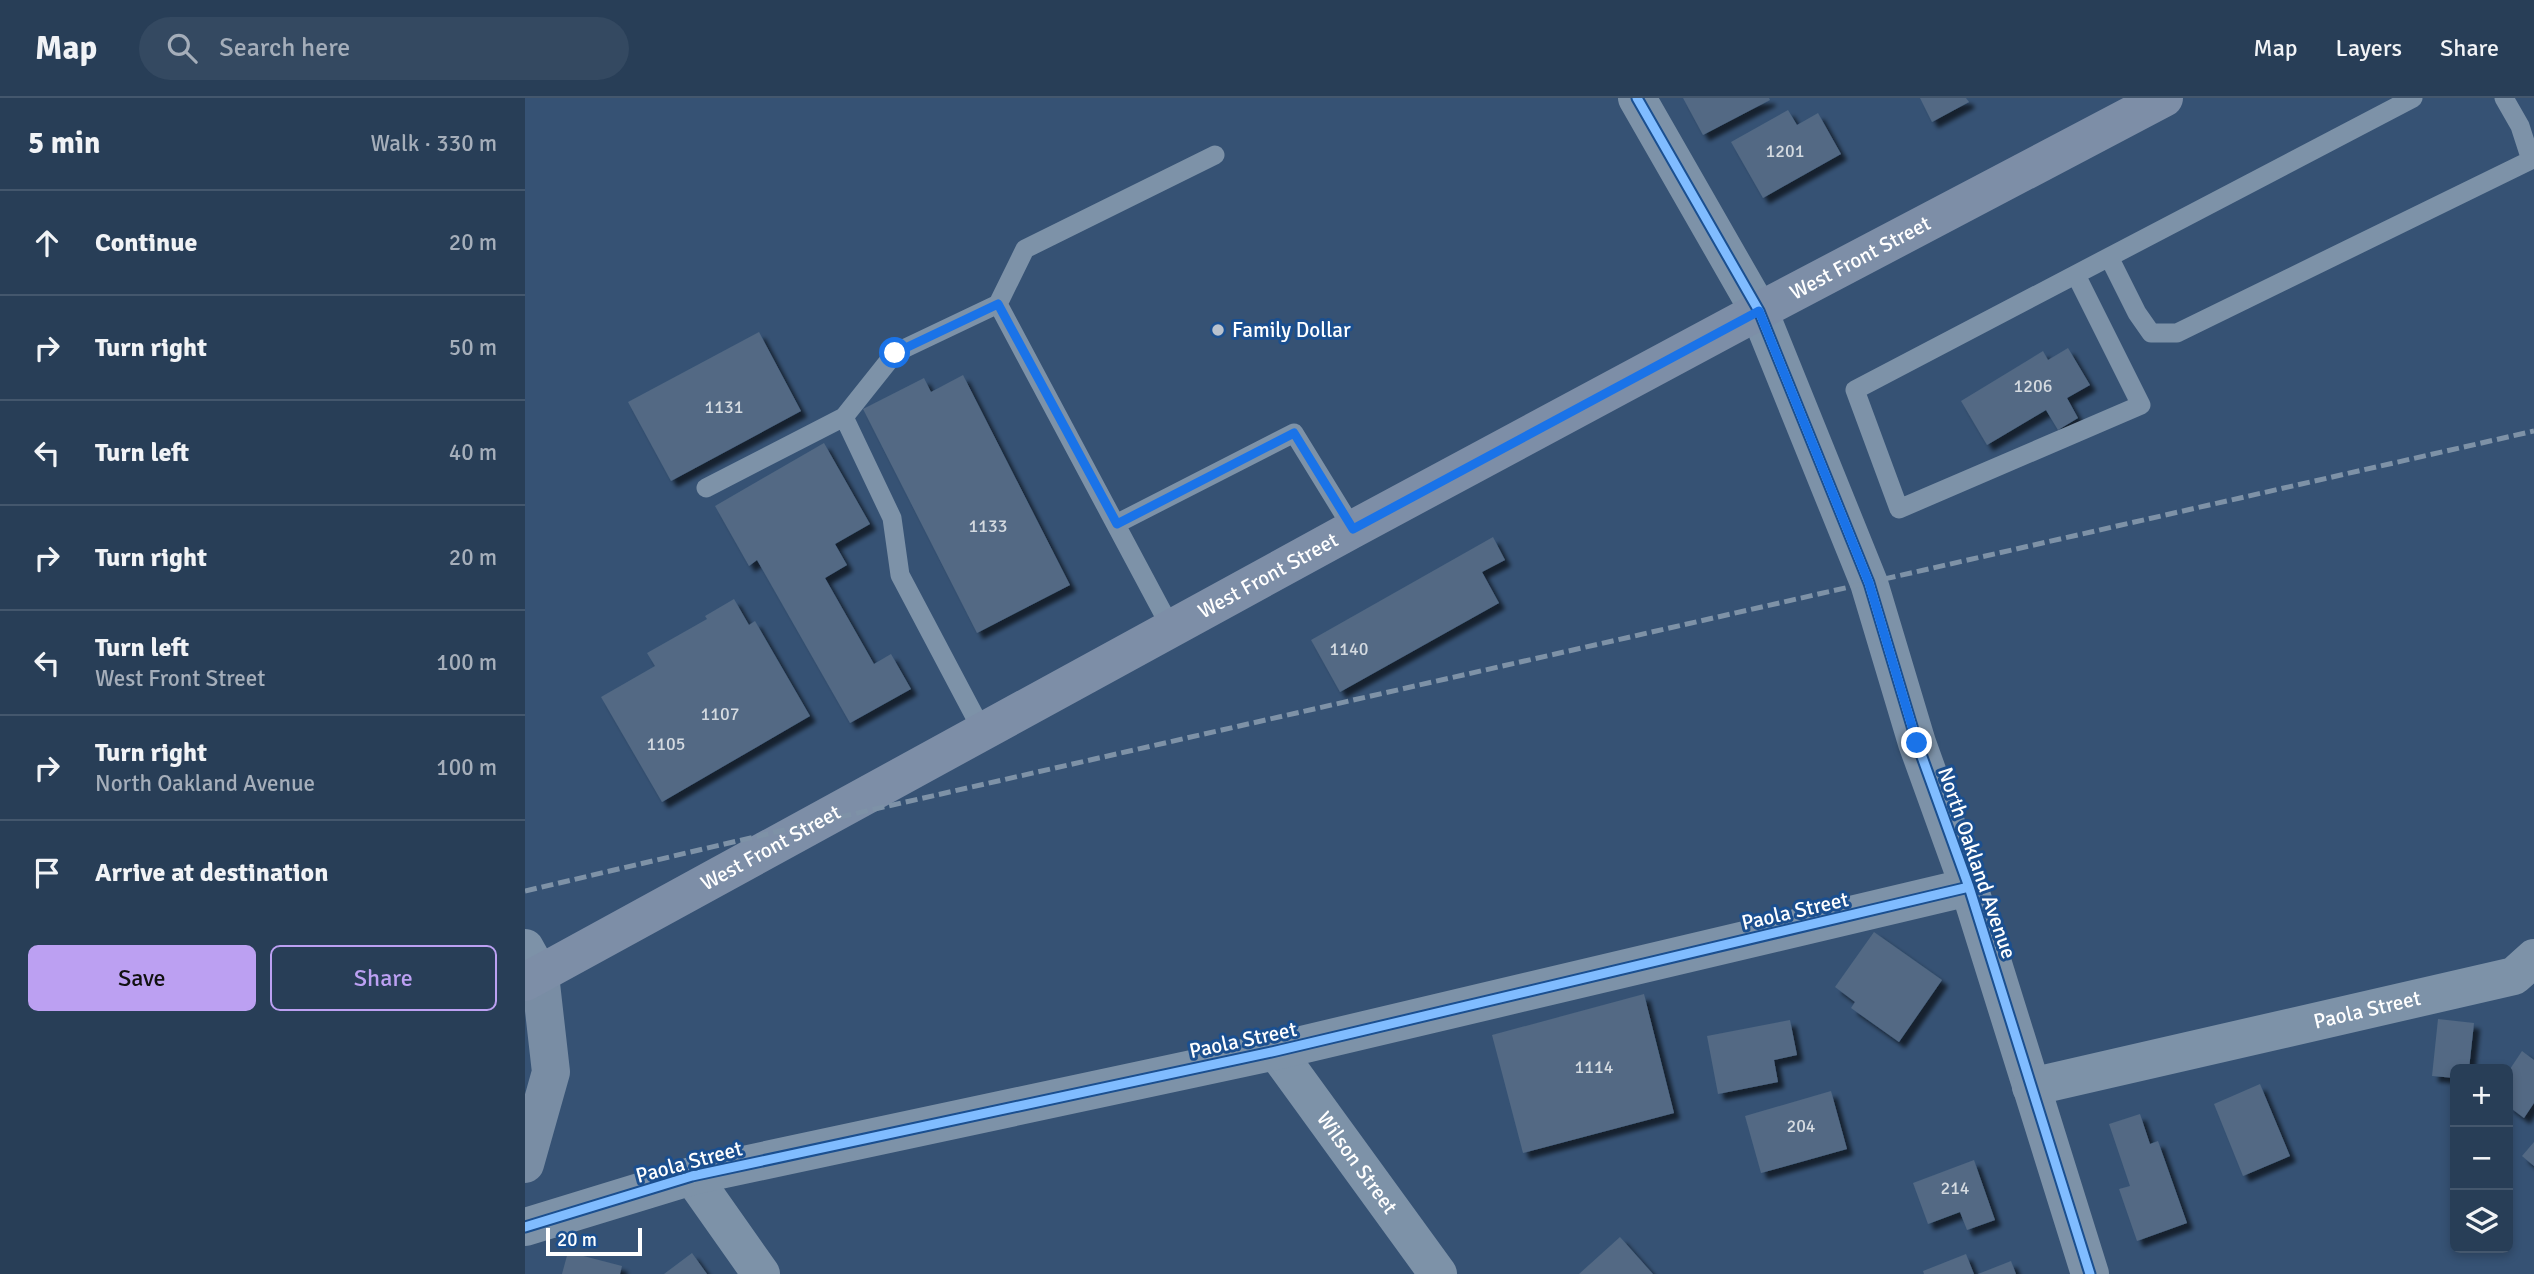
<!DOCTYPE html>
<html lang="en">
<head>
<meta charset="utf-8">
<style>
	:root { --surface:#283e57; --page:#344961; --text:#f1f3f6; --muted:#a5aeba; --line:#44576d; --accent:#bca0f2 }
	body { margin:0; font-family:Signika,sans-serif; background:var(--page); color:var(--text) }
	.controls { position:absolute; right:21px; bottom:21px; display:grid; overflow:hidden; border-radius:10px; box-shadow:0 4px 10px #0003 }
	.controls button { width:63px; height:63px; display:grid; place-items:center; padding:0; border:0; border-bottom:2px solid var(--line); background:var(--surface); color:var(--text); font:35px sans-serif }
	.scale { position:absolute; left:21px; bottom:18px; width:96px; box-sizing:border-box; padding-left:7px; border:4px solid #fff; border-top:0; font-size:19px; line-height:24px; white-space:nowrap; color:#fff; -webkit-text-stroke:5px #1b4f8f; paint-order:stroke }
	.stop { position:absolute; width:21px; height:21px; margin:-16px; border:5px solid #1a73e8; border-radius:50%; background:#fff }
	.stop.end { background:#1a73e8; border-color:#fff; box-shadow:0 2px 7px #0008 }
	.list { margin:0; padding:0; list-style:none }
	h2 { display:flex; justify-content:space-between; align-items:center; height:91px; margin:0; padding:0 28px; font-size:30px }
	h2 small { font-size:23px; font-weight:400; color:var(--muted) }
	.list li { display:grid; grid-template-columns:46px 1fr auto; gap:21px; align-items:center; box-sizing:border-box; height:105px; padding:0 28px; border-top:2px solid var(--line) }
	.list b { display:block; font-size:26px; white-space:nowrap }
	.list p { margin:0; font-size:23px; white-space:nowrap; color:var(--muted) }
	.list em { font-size:23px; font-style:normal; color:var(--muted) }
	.actions { display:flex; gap:14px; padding:21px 28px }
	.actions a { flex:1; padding:16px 0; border:2px solid var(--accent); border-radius:10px; text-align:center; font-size:24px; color:var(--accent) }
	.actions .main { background:var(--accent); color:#111 }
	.icon { flex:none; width:38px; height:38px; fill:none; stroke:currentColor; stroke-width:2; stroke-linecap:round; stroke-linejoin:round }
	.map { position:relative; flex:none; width:2009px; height:1176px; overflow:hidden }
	header { display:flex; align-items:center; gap:42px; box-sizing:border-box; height:98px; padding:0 35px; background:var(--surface); border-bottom:2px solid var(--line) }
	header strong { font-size:33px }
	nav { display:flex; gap:38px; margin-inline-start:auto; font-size:24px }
	.search { width:490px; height:63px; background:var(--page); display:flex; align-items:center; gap:18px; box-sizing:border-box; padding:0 24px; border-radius:38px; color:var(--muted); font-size:26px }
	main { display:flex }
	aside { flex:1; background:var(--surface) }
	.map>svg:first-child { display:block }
</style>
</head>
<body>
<header>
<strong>Map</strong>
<div class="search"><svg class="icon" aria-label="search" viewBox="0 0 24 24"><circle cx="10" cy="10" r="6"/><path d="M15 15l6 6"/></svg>Search here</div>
<nav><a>Map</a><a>Layers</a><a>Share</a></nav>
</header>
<main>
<aside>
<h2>5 min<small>Walk · 330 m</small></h2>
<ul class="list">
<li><svg class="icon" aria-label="ahead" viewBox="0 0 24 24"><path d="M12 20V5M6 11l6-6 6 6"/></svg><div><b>Continue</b></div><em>20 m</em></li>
<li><svg class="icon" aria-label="right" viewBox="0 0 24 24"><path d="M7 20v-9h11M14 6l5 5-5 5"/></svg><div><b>Turn right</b></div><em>50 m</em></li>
<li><svg class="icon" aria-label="left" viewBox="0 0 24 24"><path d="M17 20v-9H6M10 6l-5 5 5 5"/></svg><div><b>Turn left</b></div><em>40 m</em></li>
<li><svg class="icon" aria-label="right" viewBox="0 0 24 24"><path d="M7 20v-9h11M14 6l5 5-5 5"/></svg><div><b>Turn right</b></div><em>20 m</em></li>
<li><svg class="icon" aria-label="left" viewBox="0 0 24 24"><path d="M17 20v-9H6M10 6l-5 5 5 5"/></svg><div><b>Turn left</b><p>West Front Street</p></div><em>100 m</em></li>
<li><svg class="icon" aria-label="right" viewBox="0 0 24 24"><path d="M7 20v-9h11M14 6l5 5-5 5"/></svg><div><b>Turn right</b><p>North Oakland Avenue</p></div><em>100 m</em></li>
<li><svg class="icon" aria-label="arrive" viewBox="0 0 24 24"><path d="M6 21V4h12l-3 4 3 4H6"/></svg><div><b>Arrive at destination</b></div></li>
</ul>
<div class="actions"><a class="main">Save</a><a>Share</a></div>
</aside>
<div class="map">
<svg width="2009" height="1176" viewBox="0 0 2009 1176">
	<defs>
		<filter id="shadow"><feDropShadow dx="6" dy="6" stdDeviation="2" flood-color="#0009"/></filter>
	</defs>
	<rect width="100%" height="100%" fill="#365274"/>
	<!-- building -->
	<path fill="#526984" filter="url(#shadow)" d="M1158 0H1244L1245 2 1178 37Z
		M1395 0H1441L1444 4 1407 24Z
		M1263 12 1272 27 1293 15 1316 56 1238 100 1206 44Z
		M234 234 276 313 146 383 103 304Z
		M1543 250 1565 287 1542 300 1553 320 1533 332 1521 312 1462 347 1436 303 1518 253 1523 262Z
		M438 277 545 487 452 535 338 311 399 280 406 294Z
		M299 345 345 426 310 446 322 467 300 480 349 566 366 556 386 591 325 625 232 462 224 468 190 408Z
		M968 439 980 462 957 474 974 505 815 594 786 542Z
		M209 501 224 527 230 523 285 618 137 704 76 599 130 568 122 555 182 521 180 518Z
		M1349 834 1417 882 1374 944 1326 910 1330 904 1310 889Z
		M1119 896 1149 1015 998 1055 967 937Z
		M1913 921 1949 925 1944 971H1930V980L1907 978Z
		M1265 922 1272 957 1249 962 1253 984 1193 996 1182 938Z
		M1997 953 2009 962V1005L1999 1020 1983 1008V974Z
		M1735 986 1765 1058 1718 1078 1689 1006Z
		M1306 993 1322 1051 1236 1075 1220 1018Z
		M1615 1016 1625 1046 1633 1043 1662 1125 1612 1143 1594 1091 1605 1088 1584 1026Z
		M2009 1044V1068L1997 1058Z
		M1449 1062 1470 1122 1442 1132 1435 1114 1403 1126 1388 1085Z
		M1095 1139 1128 1176H1054Z
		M43 1154 97 1168 95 1176H37Z
		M167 1155 182 1176H139Z
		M1441 1156 1449 1176H1399L1398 1173Z
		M1486 1163 1491 1176H1453Z"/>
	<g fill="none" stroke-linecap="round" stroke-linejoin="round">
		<!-- service -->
		<path stroke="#7d92a8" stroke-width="19" d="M1584 159 1612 215 1626 235H1652L2006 62 1995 28 1979 0
			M1551 177 1616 307 1374 411 1330 292 1888 0
			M473 206 500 151 690 57
			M181 390 319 319
			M591 426 769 335 828 431
			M458 634 375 477 367 420 319 319 370 255 473 206 646 530"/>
		<!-- minor -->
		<g stroke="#7d92a8" stroke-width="38">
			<path d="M1112 0 1234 213 1344 485 1392 645 1444 789 1565 1176"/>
			<path d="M0 850 15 877"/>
			<path id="s1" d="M751 953 913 1176"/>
			<path id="s2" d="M1506 989 1989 878 2009 860"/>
			<path d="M167 1078 236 1176"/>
			<path d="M0 1129 167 1078 751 953 1444 789"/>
		</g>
		<!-- secondary -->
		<path stroke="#798da4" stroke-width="38" d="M0 1066 26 974 15 877"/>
		<!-- primary -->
		<path stroke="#7d8ea7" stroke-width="38" id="s3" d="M0 884 828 431 1234 213 1639 0"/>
		<!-- rail -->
		<path stroke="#7e92a7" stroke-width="5" stroke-dasharray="12 5" stroke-linecap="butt" d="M0 793 293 724 2009 333"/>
		<!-- cycleway casing -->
		<g stroke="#1b4f8f" stroke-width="13">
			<path id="cycleway" d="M1112 0 1234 213 1344 485 1392 645 1444 789 1565 1176
				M0 1129 167 1078 751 953 1444 789"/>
		</g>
		<!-- cycleway -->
		<use href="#cycleway" stroke="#80bcff" stroke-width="9"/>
	</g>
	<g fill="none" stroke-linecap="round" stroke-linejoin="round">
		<!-- route -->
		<path stroke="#1a73e8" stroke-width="9" d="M370 255 473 206 592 426 769 335 828 431 1234 213 1344 485 1392 645"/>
	</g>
	<!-- markers -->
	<circle fill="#b9c2ce" stroke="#1b4f8f" stroke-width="2.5" cx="693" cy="232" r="7"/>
	<g text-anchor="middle" stroke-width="6" stroke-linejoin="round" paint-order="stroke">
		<!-- number labels -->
		<g font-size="18" fill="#d4dae0">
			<text x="1260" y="59">1201</text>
			<text x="1508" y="294">1206</text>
			<text x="199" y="315">1131</text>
			<text x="463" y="434">1133</text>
			<text x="824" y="557">1140</text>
			<text x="195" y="622">1107</text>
			<text x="141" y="652">1105</text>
			<text x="1069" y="975">1114</text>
			<text x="1276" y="1034">204</text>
			<text x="1430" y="1096">214</text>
		</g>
		<!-- street labels -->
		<g font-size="21" fill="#fff" stroke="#1b4f8f">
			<text dy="7" stroke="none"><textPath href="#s3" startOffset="1519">West Front Street</textPath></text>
			<text dy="7" stroke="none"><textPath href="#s3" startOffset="847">West Front Street</textPath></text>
			<text dy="7" stroke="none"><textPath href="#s3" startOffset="280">West Front Street</textPath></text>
			<text transform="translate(1452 765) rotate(71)" y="7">North Oakland Avenue</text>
			<text transform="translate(1270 813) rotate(-13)" y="7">Paola Street</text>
			<text dy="7" stroke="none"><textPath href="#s2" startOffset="345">Paola Street</textPath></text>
			<text transform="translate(718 942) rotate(-12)" y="7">Paola Street</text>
			<text transform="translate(164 1064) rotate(-15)" y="7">Paola Street</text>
			<text dy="7" stroke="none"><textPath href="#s1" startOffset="138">Wilson Street</textPath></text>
		</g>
		<!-- poi labels -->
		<g font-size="21" fill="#fff" stroke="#1b4f8f" text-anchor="start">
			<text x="707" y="239">Family Dollar</text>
		</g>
	</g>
</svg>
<div class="controls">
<button>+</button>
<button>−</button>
<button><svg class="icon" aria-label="layers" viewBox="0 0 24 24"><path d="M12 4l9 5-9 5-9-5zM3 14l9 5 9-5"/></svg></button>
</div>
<div class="scale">20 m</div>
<div class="stop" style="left:370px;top:255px"></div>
<div class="stop end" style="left:1392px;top:645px"></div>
</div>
</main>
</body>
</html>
